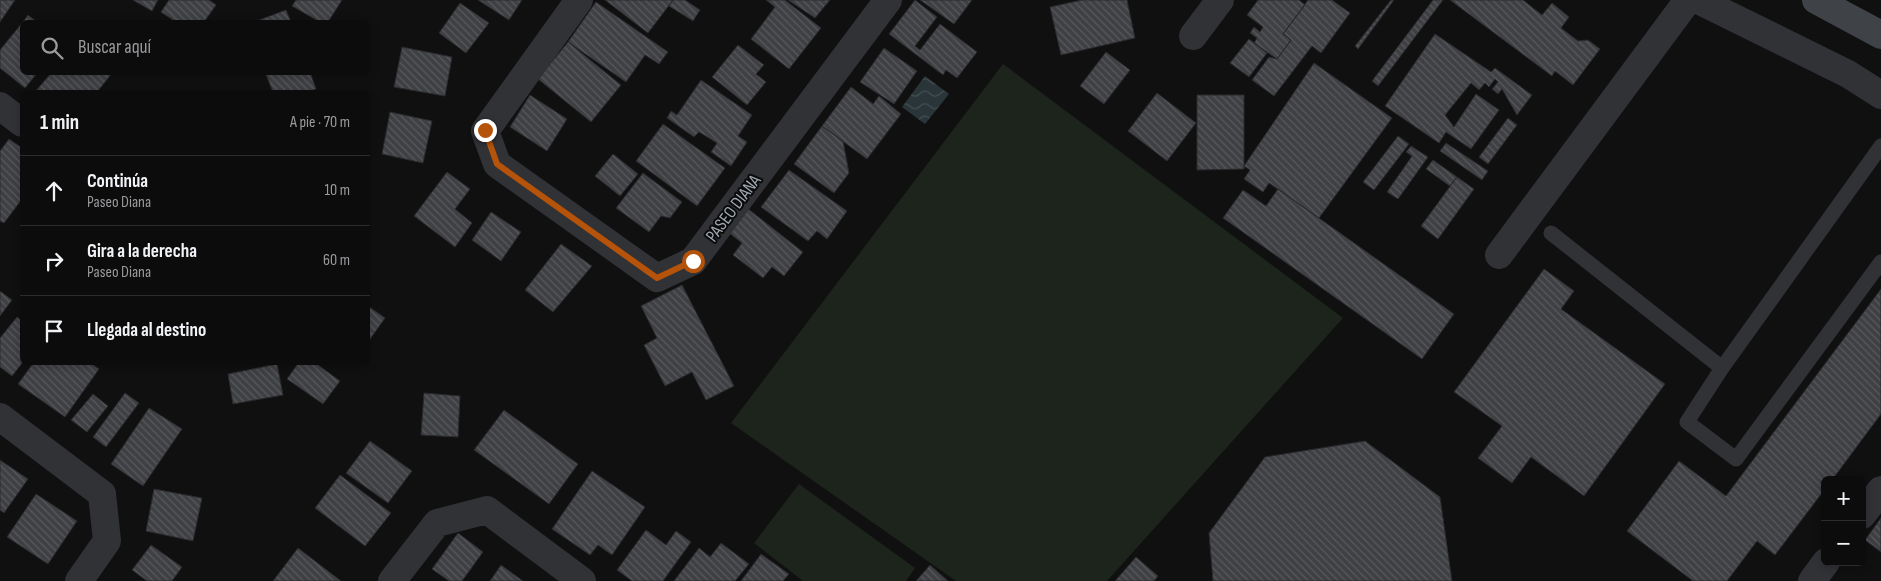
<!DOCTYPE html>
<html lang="es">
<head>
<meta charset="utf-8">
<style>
	:root { --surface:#0c0c0d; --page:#151516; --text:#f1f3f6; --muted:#9a9b9d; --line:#2c2c2e }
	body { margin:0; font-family:"Sofia Sans Condensed",sans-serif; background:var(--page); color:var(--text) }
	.controls { position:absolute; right:15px; bottom:15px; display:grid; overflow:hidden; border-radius:8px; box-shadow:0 2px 8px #0003 }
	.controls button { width:45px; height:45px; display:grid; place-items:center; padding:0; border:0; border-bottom:1px solid var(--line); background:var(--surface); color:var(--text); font:25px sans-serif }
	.stop { position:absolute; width:15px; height:15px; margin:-11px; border:4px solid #b45309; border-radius:50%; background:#fff }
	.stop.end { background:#b45309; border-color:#fff; box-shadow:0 1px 5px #0008 }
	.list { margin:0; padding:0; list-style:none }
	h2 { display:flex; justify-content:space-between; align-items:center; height:65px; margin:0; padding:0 20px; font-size:21px }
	h2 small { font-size:16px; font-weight:400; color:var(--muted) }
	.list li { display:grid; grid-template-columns:32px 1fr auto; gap:15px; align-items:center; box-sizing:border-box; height:70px; padding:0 20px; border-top:1px solid var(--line) }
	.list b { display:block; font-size:19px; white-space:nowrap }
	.list p { margin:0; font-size:16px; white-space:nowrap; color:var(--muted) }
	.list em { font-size:16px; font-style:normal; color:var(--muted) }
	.icon { flex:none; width:28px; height:28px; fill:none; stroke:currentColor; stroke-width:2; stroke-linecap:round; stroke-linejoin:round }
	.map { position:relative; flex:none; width:1881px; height:581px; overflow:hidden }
	.search { position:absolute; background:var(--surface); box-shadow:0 2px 8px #0003; left:20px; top:20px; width:350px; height:55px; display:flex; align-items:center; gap:12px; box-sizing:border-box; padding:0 18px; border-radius:8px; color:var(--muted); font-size:19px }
	.panel { position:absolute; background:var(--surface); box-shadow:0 2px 8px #0003; left:20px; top:90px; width:350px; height:275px; border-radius:8px }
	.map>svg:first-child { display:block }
</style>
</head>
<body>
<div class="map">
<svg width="1881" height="581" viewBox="0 0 1881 581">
	<defs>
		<pattern id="water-waves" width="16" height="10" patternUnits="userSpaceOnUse" patternTransform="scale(1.25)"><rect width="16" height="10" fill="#293539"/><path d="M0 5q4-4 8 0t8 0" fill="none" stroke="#454f53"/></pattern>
		<pattern id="building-back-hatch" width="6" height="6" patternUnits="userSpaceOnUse" patternTransform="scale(1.25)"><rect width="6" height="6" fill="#3f4044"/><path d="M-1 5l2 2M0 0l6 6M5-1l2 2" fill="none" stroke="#58595d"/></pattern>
	</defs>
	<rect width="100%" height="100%" fill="#101011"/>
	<!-- garden -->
	<path fill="#1c241c" d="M1003 64 1343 318 1107 581H956L731 423Z
		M799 484 915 568 906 581H803L754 543Z"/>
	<!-- water -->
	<path fill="url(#water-waves)" d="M925 76 949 94 925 124 902 107Z"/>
	<!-- building -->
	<path fill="url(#building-back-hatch)" stroke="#2a2a2d" d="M0 0H15L0 22Z
		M133 0H158L152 11Z
		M169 0H209L216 5 204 22H176L161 12Z
		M296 0H342L328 22H320L292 6Z
		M478 0H522L509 20Z
		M605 0H673L648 33Z
		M673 0H685L700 10 693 21 669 6Z
		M766 0H785L821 28 789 69 751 39 775 7Z
		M788 0H830L815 18Z
		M915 0 937 17 915 46 920 50 940 24 977 52 957 78 946 70 943 75 889 34Z
		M920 0H972L954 24Z
		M1082 0H1127L1135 38 1061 55 1050 7Z
		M1258 0H1299L1305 5 1283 34 1291 40 1277 59 1254 43 1257 38 1250 33 1254 27 1260 32 1263 27 1247 15Z
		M1308 0H1332L1350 13 1321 53 1312 46 1274 96 1252 80 1269 57 1277 59 1291 40 1283 34Z
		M1391 0H1394L1358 49 1355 46Z
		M1433 0H1443L1378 86 1372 81Z
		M1450 0H1523L1542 15 1552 3 1569 17 1561 28 1578 41 1588 40 1600 49 1573 85 1555 71 1552 76Z
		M596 2 668 52 659 64 645 55 626 82 568 42Z
		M460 3 489 23 466 53 439 33Z
		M286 10 291 22H254Z
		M28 15 37 22H23Z
		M22 23V72H38L25 88 0 68V50Z
		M1435 34 1491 72 1495 68 1532 95 1517 115 1502 89 1498 94 1492 89 1498 82 1495 79 1489 87 1485 83 1479 90 1471 83 1445 115 1454 127 1476 94 1499 110 1471 149 1446 132 1439 143 1385 106Z
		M1249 39 1267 53 1249 77 1230 63Z
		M568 42 621 85 591 122 538 79Z
		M738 45 764 65 756 74 766 82 747 105 712 77Z
		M402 47 452 57 445 96 394 87Z
		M884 48 917 71 894 104 860 82Z
		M1106 52 1130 70 1104 104 1080 86Z
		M1314 63 1392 118 1319 218 1269 183 1263 192 1244 179 1250 170 1244 166Z
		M52 72H113L97 92H35Z
		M265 72H310L316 89 307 92H273Z
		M701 80 752 115 738 136 747 142 731 166 711 152 717 143 699 132 694 137 667 118 671 111 677 115Z
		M851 87 873 104 879 96 901 114 867 159 822 126Z
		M1157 93 1196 123 1167 161 1128 131Z
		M530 95 567 119 547 151 510 127Z
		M1197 95H1244V169L1197 170Z
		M390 112 432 121 423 163 382 154Z
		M1508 118 1517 125 1488 164 1479 157Z
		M663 124 725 168 697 206 636 161Z
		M822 126 843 141 849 173 834 193 794 164Z
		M1398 136 1409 144 1374 190 1363 182Z
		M9 139 22 148V199L4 223 0 221V151Z
		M1446 143 1488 171 1482 180 1440 151Z
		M1411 146 1428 157 1398 199 1387 192 1412 156 1406 152Z
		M613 154 638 174 620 196 595 176Z
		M1433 160 1457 177 1450 186 1426 169Z
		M789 170 847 211 827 239 817 231 808 241 761 207Z
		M447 172 470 189 455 209 472 223 455 247 414 216Z
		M643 173 682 202 670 218 661 216 649 232 616 208Z
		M1457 177 1474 189 1438 239 1421 226Z
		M1278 189 1454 314 1422 359 1223 218 1243 190 1266 206Z
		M747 208 803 252 784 276 772 267 763 278 733 255 742 243 728 232Z
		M491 212 521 232 501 261 472 240Z
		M561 244 592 266 553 312 525 290Z
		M1544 269 1574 291 1561 309 1665 384 1584 496 1531 457 1512 483 1478 458 1502 426 1454 392Z
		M682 285 734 386 706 400 692 372 665 386 644 345 657 338 641 306Z
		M1881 289V414L1832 480H1825V489L1775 555 1757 541 1727 581H1693L1627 531 1679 461 1726 496Z
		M0 291 12 300 0 316Z
		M368 306 385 318 368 342Z
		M17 317 22 321 23 362 12 376 0 367V338Z
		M34 362H89L99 369 65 417 18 384Z
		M299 362H314L340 381 323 404 287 379Z
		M277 364 283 395 233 404 228 374Z
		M125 393 139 403 106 447 93 437Z
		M424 393 460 396 458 437 421 435Z
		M93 394 108 406 87 432 71 420Z
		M149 408 182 429 143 486 111 464Z
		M504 410 578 464 549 504 474 450Z
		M370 441 412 471 388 503 346 473Z
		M1365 441 1440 497 1452 581H1213L1209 533 1265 457Z
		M0 460 28 479 4 513 0 510Z
		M592 471 645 507 612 555 598 545 590 555 552 529Z
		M340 475 391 513 365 546 315 508Z
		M154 489 202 498 193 541 146 531Z
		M36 494 77 521 48 564 7 537Z
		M1881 518V552L1865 540Z
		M646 530 666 545 676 531 691 542 663 581H632L617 570Z
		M458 533 483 552 462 581H449L432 569Z
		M721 543 749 564 735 581H674L699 548 710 557Z
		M151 545 182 567 172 581H147L132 570Z
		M298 548 341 581H273Z
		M761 554 789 574 783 581H741Z
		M1136 557 1158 576 1154 581H1115Z
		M501 565 523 581H490Z
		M930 565 948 581H916Z"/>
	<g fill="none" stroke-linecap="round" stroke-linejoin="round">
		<!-- service -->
		<path stroke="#313236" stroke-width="15" d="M1881 146 1722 368 1687 422 1736 459 1881 262
			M1551 233 1722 368"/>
		<!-- minor -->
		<path stroke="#313236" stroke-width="28" d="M579 0 485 131 497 164 657 278 693 261 888 0
			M1698 0 1848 74 1881 95
			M1193 36 1220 0
			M0 106 22 123
			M1499 255 1688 0
			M0 417 102 494 107 541 79 581
			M1862 515 1881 490
			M392 581 437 523 487 510 582 581
			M1812 581 1826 562"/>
		<!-- secondary -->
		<path stroke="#3f4246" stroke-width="28" d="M1816 0 1881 35"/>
	</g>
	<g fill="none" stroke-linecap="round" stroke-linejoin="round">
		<!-- route -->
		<path stroke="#b45309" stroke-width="6" d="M485 130 497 164 657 278 693 261"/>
	</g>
	<g text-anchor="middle" stroke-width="4" stroke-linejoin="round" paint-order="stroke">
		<!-- street labels -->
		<g font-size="18" fill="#a1a9b2" stroke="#0b0b0c">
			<text transform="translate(733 208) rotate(-53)" y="6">PASEO DIANA</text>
		</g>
	</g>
</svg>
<div class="controls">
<button>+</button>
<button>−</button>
</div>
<div class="stop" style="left:693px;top:261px"></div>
<div class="stop end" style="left:485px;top:130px"></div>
<div class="search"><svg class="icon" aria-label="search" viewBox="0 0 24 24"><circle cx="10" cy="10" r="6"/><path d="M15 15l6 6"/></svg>Buscar aquí</div>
<section class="panel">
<h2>1 min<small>A pie · 70 m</small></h2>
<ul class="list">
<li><svg class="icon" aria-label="ahead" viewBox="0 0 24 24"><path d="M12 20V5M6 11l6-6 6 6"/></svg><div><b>Continúa</b><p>Paseo Diana</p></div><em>10 m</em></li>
<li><svg class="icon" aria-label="right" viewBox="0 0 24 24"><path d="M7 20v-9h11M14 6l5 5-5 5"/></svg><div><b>Gira a la derecha</b><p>Paseo Diana</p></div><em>60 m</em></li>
<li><svg class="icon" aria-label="arrive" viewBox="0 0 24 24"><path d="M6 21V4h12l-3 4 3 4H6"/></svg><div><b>Llegada al destino</b></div></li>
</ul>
</section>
</div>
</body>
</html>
